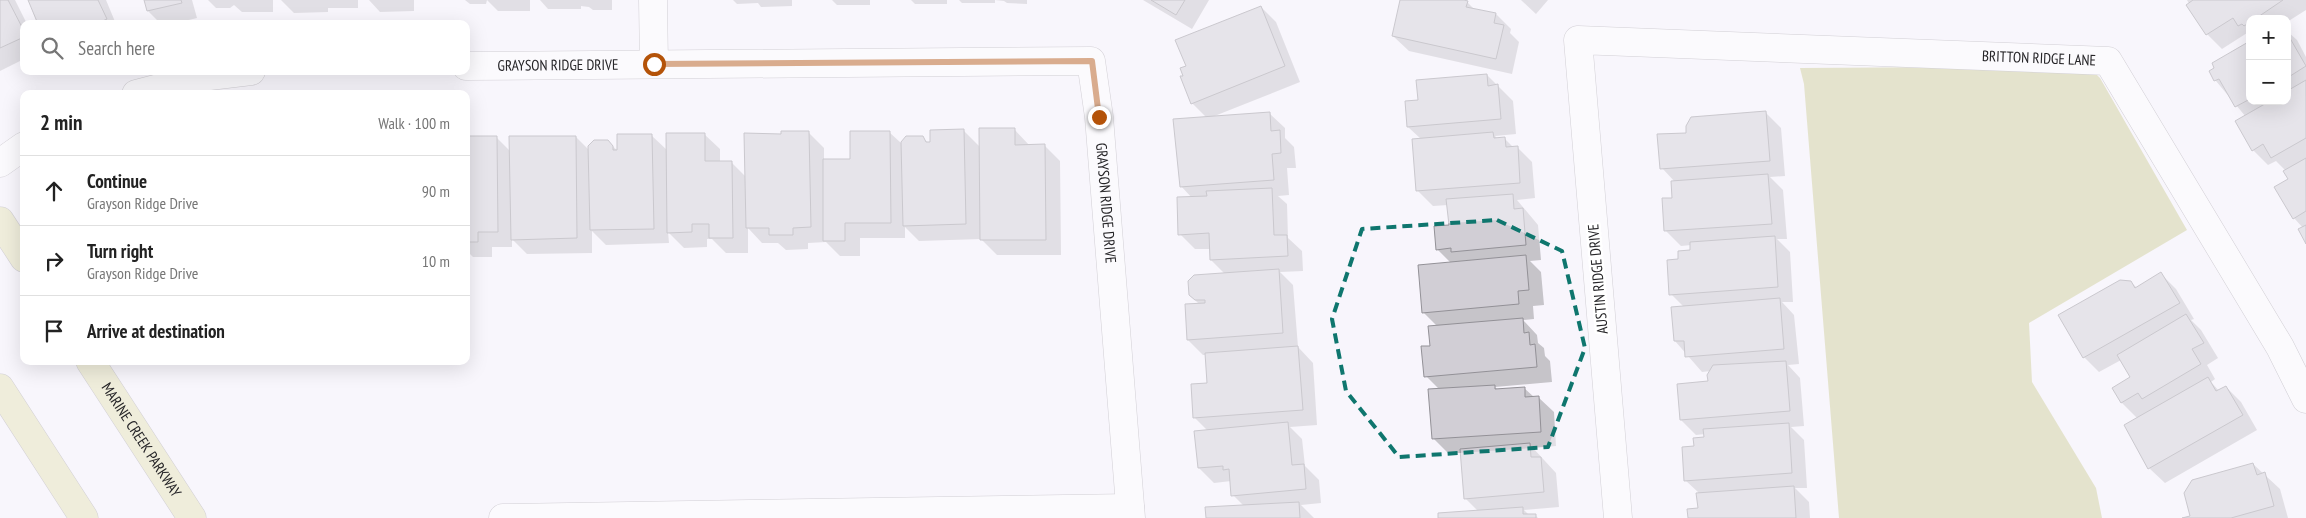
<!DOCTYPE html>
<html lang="en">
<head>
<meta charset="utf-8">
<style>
	:root { --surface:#fff; --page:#f6f6f6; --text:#222; --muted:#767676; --line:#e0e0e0 }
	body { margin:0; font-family:"PT Sans Narrow",sans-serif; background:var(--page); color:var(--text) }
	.controls { position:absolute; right:15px; top:15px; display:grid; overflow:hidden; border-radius:10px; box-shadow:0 5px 20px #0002 }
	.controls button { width:45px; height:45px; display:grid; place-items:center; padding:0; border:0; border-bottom:1px solid var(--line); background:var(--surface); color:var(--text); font:25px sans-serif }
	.stop { position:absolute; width:15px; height:15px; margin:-11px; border:4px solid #b45309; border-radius:50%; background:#fff }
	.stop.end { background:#b45309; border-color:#fff; box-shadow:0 1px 5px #0008 }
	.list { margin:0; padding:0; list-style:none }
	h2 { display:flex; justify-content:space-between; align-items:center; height:65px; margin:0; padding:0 20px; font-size:21px }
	h2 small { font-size:16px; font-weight:400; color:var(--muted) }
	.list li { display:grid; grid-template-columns:32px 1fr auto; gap:15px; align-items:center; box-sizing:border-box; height:70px; padding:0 20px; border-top:1px solid var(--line) }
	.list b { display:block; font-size:19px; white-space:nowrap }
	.list p { margin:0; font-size:16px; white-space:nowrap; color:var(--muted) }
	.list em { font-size:16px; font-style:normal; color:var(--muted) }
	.icon { flex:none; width:28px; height:28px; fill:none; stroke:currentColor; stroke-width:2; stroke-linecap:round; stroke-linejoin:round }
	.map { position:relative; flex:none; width:2306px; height:518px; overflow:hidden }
	.search { position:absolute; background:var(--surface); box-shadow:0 5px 20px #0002; left:20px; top:20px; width:450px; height:55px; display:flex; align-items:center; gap:12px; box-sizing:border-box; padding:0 18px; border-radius:10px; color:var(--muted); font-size:19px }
	.panel { position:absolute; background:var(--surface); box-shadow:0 5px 20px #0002; left:20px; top:90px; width:450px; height:275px; border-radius:10px }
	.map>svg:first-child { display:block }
</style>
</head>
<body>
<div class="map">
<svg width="2306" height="518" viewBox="0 0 2306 518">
	<rect width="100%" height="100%" fill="#f8f5fc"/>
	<!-- green -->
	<path fill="#cdcd95" d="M2088 66 2100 78 2187 230 2029 323 2032 382 2096 488 2102 518H1839L1804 84 1800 68Z"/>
	<!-- shadow -->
	<path fill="#0003" d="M0 0H15L27 24H24V59L0 71Z
		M29 0H106L116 24H40Z
		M145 0H192L197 18 172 24H161L148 11Z
		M208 0H273V12H242L234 5 230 8H216Z
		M281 0H358V8H328V12L294 13Z
		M369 0H414V11L380 12Z
		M465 0H530V11H498L487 0 486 4H470Z
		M540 0H612V10H593L589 7 581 6V9H548Z
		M733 0H792V6L761 7 758 3 737 4Z
		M832 0H870V5H837Z
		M911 0H947V4H915Z
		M959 0H1027V4L1007 3 1004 1 995 0V3H962Z
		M1143 0H1209L1192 29Z
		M1401 0H1458L1467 2 1475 10 1496 14 1511 29 1510 33 1519 42 1512 74 1409 51 1393 36Z
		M1521 0H1548L1536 14Z
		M2187 0H2306V10L2287 22V19H2250V36L2247 33 2222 49 2207 34Z
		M1261 7 1276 22 1300 82 1212 117 1269 113 1285 128V138L1294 147 1296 168H1287L1289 195 1278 196 1287 204 1288 238 1302 251 1303 271 1280 272 1293 285 1298 347 1313 363 1317 425 1290 427 1302 439 1305 466 1319 480 1321 503 1301 505 1314 518H1207L1244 506 1233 495 1231 481 1214 483 1199 468 1208 431 1194 417 1209 384 1207 355H1203L1188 340 1200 305 1190 295 1225 274 1211 260V249H1195L1180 234 1192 198 1181 186 1207 118 1192 103 1185 77 1187 67Z
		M2287 31 2297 40 2306 57V242L2303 228 2294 218 2289 179 2286 171 2276 161 2268 165 2253 150 2246 117 2216 81 2210 71 2250 43V101H2287Z
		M1487 75 1513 101 1516 134 1495 136 1498 139 1504 138 1513 147H1517L1532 162 1535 198 1517 200 1538 225 1541 260 1530 261 1541 272 1544 305 1533 306 1534 319 1523 320 1537 335 1538 343 1544 348 1545 356 1550 361 1552 382 1495 387 1498 390 1524 388 1534 397H1538L1554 412 1556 446 1533 448 1556 473 1559 507 1524 510 1529 515H1535L1538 518H1439L1478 511 1465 498 1461 453H1448L1433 438 1439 389 1426 376 1438 327 1423 312 1451 263 1437 249 1450 226 1448 205 1433 206 1418 191 1421 139 1408 127 1419 102Z
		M1766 113 1781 128 1785 176 1770 177 1783 190 1787 239H1777L1790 252 1793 302H1782L1794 315 1799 364 1788 365 1800 378 1804 426 1791 427 1804 440 1807 488H1795L1809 502 1810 518H1689L1699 510 1698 492 1685 480 1695 447 1705 438V434L1696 435 1681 420 1709 382 1711 371 1702 372 1675 341 1684 307 1671 294 1691 251V245L1681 246 1666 231 1674 199 1675 182 1662 168 1688 134Z
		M1014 129 1030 146H1045L1060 161 1061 255H997L981 239 919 241 905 227V238H860V256H840L826 242 808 243V249L786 250 778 243H762L748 228V253H726L712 239H707V247L684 248 668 232 669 243 606 245 592 231V253L527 254 512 239V247H492V257H473L466 250V141L496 137 511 152 576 137 590 151 607 141 619 152 651 135 668 151 704 134 720 149V162L732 163 746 177 782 136 808 132 824 148V160H851L889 132 901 143 907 137H922L928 143 964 131 980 147Z
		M2161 274 2176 289 2194 319 2191 320 2201 330 2218 358 2207 365 2215 379 2211 382 2219 391 2226 387 2241 402 2257 430 2165 483 2149 468 2138 419 2122 403 2114 389 2132 378 2121 360 2099 372 2084 357 2131 282 2137 288Z
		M2253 464 2280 489 2288 518H2187L2192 517Z"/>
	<!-- building -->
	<path fill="#d1ced5" stroke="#939197" d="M0 0H8L24 31V37L0 48Z
		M28 0H98L107 19 96 24H38Z
		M144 0H181L182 3 147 11Z
		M1151 0H1185L1176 15Z
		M1400 0H1464L1468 1 1466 7 1496 13 1494 23 1504 25 1496 59 1392 36Z
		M2193 0H2283L2255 19H2250V22L2244 26 2242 24 2238 26 2233 18 2206 35 2186 5Z
		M1261 6 1285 66 1191 104 1180 76H1183L1180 68 1186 66 1175 40Z
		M2287 33 2306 66 2287 78Z
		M2250 41V99L2235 107 2219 79 2214 81 2209 71 2214 68 2212 63Z
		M1487 74 1488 86 1498 84 1501 119 1407 127 1405 101 1418 100 1416 80Z
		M2306 80V138L2271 158 2263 144 2252 151 2235 121 2270 101H2287V91Z
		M1766 111 1770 161 1660 169 1657 134 1686 133V126L1691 117Z
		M1270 112 1271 131 1280 130 1281 153 1272 154 1274 180 1180 187 1173 119Z
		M979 128H1015V145L1045 144 1046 240H980Z
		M964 129 966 224 903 226 901 142 906 136H923L926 142H930V130Z
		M781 131H809L811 227 793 228V235H769V228H746L744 133 781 134Z
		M850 131H890L891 223H845V241H823V159H850Z
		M1493 132 1494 138 1505 137 1506 147 1518 146 1520 183 1416 191 1412 139Z
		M666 133H705V161H732L733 238H709V224H692V232L667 233Z
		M617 134H652L654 229 590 230 588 146 594 140H608L613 146V150H617Z
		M468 136H497L498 232H478V242H466Z
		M509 136H576L577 238 511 240Z
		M2306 158V211L2293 219 2274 187 2288 179 2283 171Z
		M1768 174 1772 224 1664 231 1662 198H1672L1671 181Z
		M1272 188 1274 235H1287L1288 256 1210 260 1209 233 1178 235 1177 197 1207 196 1206 191Z
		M1513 194 1514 209 1523 208 1526 245 1451 252V248L1436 250 1434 226 1449 225 1446 199Z
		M2306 225V244L2298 229Z
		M1775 236 1778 287 1669 295 1667 260 1678 259V251L1690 250V242Z
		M1526 255 1529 290 1518 291 1519 304 1422 313 1418 265Z
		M1279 269 1283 333 1187 340 1185 304 1205 303V300H1195L1189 295 1188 281 1194 275Z
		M2161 272 2180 303 2083 358 2058 315 2120 280 2131 281 2135 288Z
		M1780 298 1784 349 1685 357 1684 341H1674L1671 307Z
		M2186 314 2204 343 2192 349 2201 364 2142 399 2138 393 2121 403 2112 388 2130 377 2117 355Z
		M1523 318 1524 333 1529 332 1530 345 1535 344 1537 367 1424 377 1421 346H1430L1428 326Z
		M1298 346 1303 410 1193 418 1191 384 1207 383 1205 353Z
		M1786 361 1790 411 1680 420 1677 384 1708 381 1707 375 1713 365Z
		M2208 377 2216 391 2226 386 2243 415 2148 469 2124 425Z
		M1495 385V389L1525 387V397L1539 396 1541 432 1432 439 1428 389Z
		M1288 422 1292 465 1304 464 1306 489 1231 496 1229 469 1223 470V466L1198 468 1194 431Z
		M1789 423 1792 473 1684 481 1682 447 1694 446 1693 438 1704 437 1703 429Z
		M1530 443 1531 457H1541L1544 492 1464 499 1460 449Z
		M2253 463 2257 475 2265 472 2274 506 2231 518H2182L2190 516 2184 493 2192 480Z
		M1794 486 1796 518H1688L1687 509 1698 508 1696 493Z
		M1299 502 1300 518H1206L1205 507Z
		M1523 507V514H1536V518H1438V513Z"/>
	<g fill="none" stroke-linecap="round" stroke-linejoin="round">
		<!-- minor casing -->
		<g stroke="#a5a2a8" stroke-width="29">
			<g id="minor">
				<path d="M653 0 654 64"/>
				<path id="s1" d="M466 66 1091 61 1099 117 1131 518"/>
				<path d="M136 94 201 77 251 71"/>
				<path d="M0 163 24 146"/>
				<path d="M503 518 1130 508"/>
				<path id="s2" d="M1618 518 1578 40 2108 61 2280 347 2306 399"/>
			</g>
		</g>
		<!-- secondary casing -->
		<g stroke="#a5a2a8" stroke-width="29">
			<g id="secondary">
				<path d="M0 221 24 258"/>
				<path id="s3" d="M90 361 192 518"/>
				<path d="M0 388 84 518"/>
			</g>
		</g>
		<!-- minor -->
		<use href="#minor" stroke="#fff" stroke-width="28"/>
		<!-- secondary -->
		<use href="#secondary" stroke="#e4e3b3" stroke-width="28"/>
	</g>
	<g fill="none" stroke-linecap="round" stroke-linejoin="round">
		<!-- route -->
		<path stroke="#b45309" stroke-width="6" d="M654 64 1092 61 1099 117"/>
	</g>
	<!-- marked area -->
	<path d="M0 0H2306V518H0ZM1497 220 1562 251 1585 348 1548 447 1399 457 1346 391 1332 319 1362 229Z" fill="#f8f5fc" fill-opacity=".55" fill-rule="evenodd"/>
	<path fill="none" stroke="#0f766e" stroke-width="4" stroke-dasharray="10 6" stroke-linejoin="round" d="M1497 220 1562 251 1585 348 1548 447 1399 457 1346 391 1332 319 1362 229Z"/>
	<g text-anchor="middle" stroke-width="5" stroke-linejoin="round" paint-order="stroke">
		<!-- street labels -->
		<g font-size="15" fill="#262528" stroke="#fff">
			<text dy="5" stroke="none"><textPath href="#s2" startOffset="941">BRITTON RIDGE LANE</textPath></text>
			<text dy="5" stroke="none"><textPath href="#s1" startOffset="92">GRAYSON RIDGE DRIVE</textPath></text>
			<text dy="5" stroke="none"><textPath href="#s1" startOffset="768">GRAYSON RIDGE DRIVE</textPath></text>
			<text transform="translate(1598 279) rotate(-95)" y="5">AUSTIN RIDGE DRIVE</text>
			<text dy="5" stroke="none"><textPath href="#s3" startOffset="94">MARINE CREEK PARKWAY</textPath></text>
		</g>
	</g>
</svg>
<div class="controls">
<button>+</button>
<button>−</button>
</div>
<div class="stop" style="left:654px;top:64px"></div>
<div class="stop end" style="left:1099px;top:117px"></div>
<div class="search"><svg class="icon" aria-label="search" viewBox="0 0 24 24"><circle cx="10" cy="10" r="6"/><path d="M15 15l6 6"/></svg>Search here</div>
<section class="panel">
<h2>2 min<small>Walk · 100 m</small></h2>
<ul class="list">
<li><svg class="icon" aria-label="ahead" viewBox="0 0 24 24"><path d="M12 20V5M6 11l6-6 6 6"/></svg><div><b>Continue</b><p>Grayson Ridge Drive</p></div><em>90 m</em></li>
<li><svg class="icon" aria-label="right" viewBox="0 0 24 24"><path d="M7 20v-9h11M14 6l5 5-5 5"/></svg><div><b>Turn right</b><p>Grayson Ridge Drive</p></div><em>10 m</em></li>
<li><svg class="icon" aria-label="arrive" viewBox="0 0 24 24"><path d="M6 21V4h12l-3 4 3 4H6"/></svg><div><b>Arrive at destination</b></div></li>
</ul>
</section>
</div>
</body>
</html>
